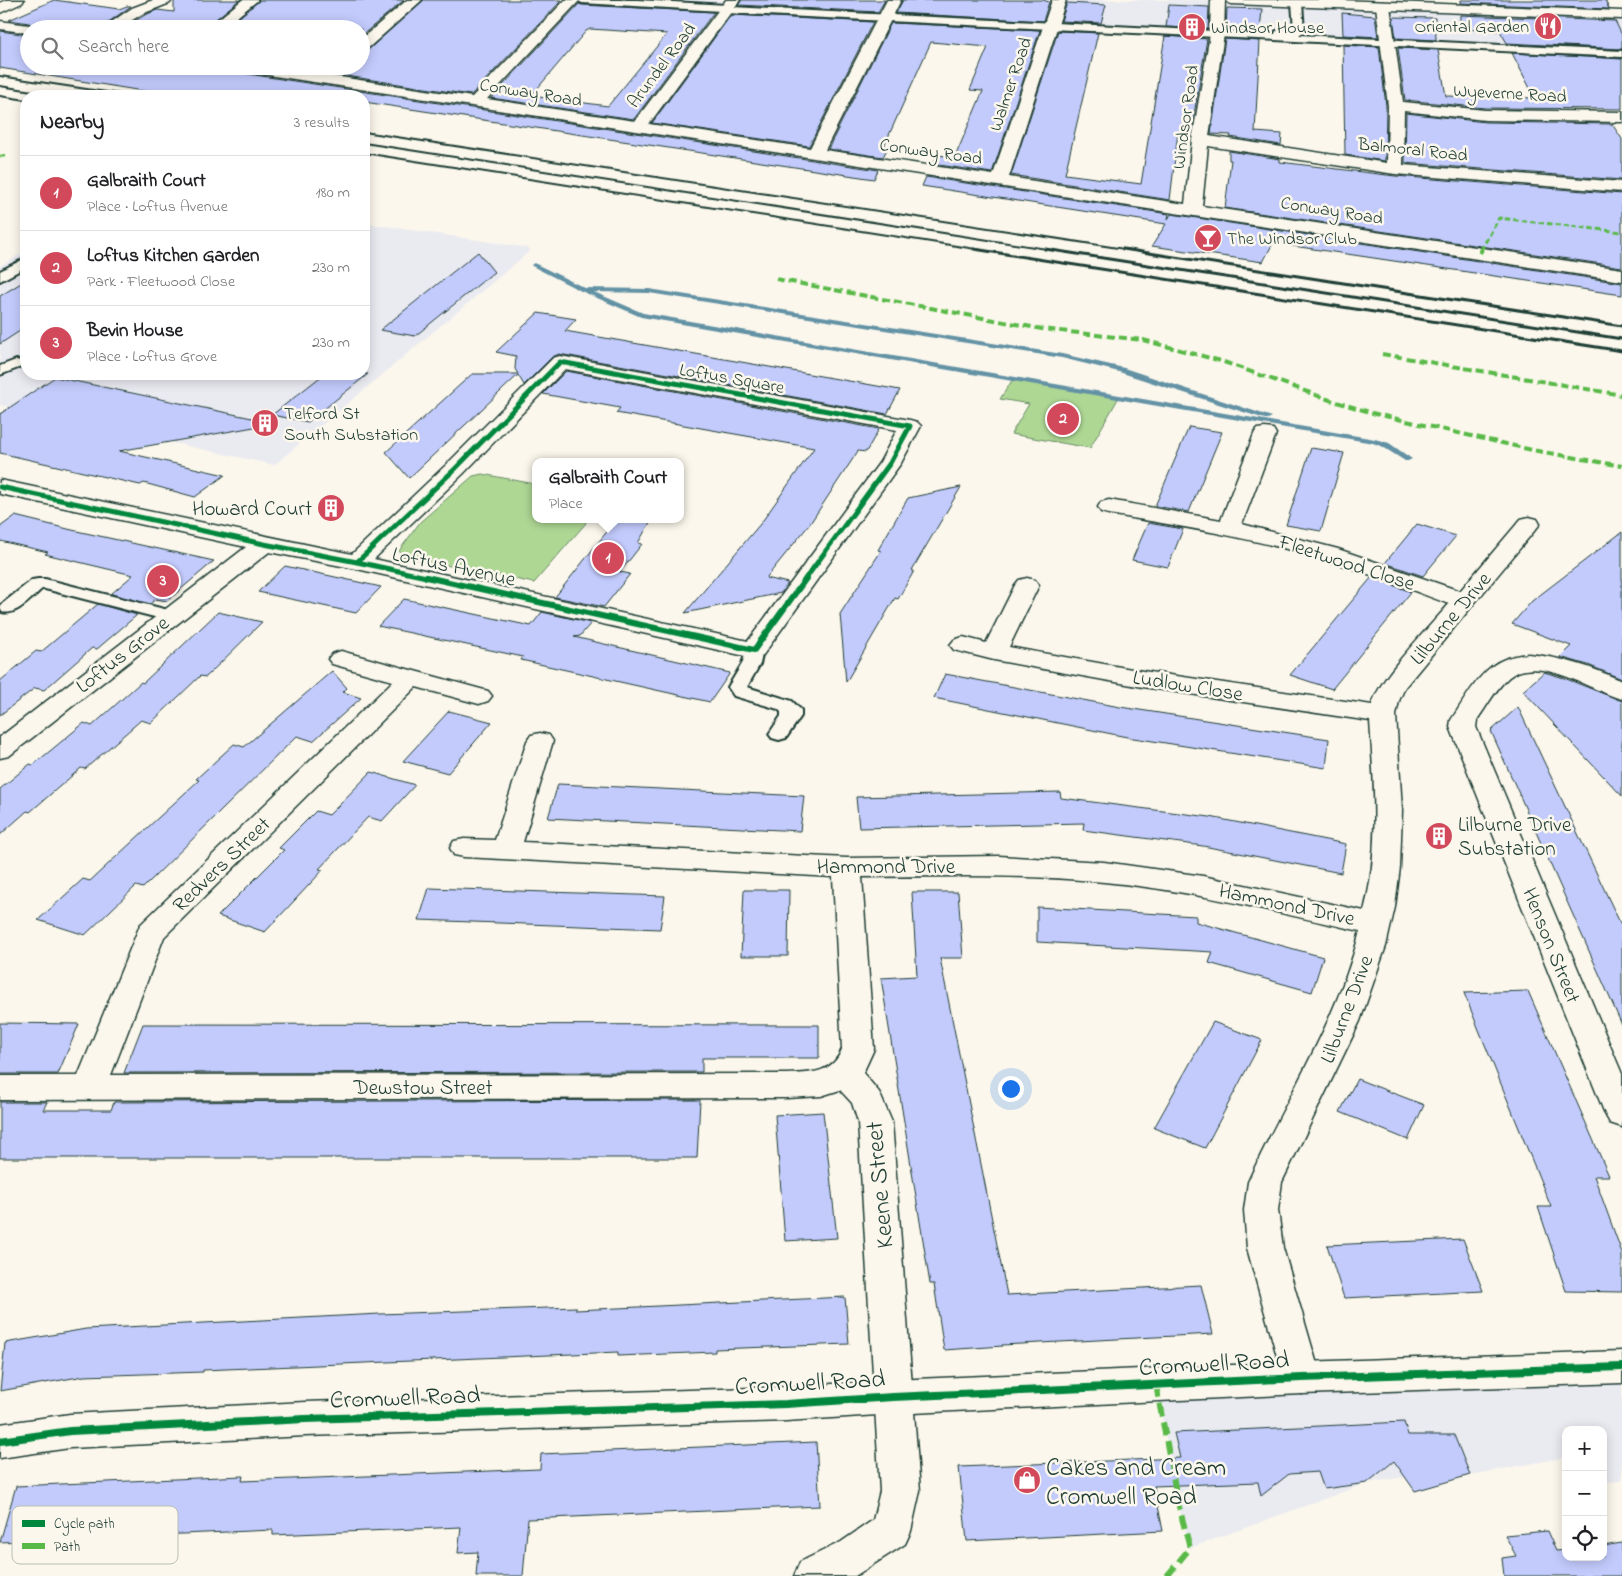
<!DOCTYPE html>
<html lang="en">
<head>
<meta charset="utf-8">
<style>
	:root { --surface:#fff; --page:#f6f6f6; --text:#202124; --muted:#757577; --line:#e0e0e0; --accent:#d1495b }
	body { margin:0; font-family:"Indie Flower",sans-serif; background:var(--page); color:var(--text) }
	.controls { position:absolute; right:15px; bottom:15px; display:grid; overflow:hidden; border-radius:10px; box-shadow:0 2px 12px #0003 }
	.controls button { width:45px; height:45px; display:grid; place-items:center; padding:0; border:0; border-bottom:1px solid var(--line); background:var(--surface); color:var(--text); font:25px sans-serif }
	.you { position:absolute; left:1010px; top:1088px; width:18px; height:18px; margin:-12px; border:4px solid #fff; border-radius:50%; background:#1a73e8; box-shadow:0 0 0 8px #1a73e833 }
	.badge { display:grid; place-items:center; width:32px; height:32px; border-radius:50%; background:var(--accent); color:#fff; font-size:16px; font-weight:700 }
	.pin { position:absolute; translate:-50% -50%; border:2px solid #fff; box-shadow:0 1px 5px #0006 }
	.popup { position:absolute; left:532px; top:458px; width:152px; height:65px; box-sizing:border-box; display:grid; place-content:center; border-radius:10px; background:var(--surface); filter:drop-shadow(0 1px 4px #0005); font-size:16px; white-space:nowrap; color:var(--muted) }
	.popup b { font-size:19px; color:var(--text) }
	.popup::after { content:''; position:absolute; left:50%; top:100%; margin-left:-10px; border:10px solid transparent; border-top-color:var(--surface) }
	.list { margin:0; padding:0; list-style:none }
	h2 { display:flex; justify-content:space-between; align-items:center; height:65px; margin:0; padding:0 20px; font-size:21px }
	h2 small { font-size:16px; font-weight:400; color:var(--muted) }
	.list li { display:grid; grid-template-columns:32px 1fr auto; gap:15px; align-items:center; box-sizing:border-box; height:75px; padding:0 20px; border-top:1px solid var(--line) }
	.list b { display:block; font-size:19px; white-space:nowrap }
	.list p { margin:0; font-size:16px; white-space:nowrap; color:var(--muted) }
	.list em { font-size:16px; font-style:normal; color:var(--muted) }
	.icon { flex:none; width:28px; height:28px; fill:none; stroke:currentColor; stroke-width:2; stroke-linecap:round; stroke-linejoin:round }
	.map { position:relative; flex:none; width:1622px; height:1576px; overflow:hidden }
	.search { position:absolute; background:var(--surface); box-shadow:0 2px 12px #0003; left:20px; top:20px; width:350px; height:55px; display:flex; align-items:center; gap:12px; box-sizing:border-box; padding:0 18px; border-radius:28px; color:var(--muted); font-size:19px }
	.panel { position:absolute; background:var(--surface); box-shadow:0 2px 12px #0003; left:20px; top:90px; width:350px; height:290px; border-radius:20px }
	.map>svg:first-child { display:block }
</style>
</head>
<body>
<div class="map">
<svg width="1622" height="1576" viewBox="0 0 1622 1576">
	<rect width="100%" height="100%" fill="#fbf7ec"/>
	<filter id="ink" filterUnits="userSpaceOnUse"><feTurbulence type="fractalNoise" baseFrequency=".02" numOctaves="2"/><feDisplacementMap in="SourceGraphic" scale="10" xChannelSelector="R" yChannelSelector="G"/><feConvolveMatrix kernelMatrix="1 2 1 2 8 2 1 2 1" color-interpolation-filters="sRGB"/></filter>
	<g filter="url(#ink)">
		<!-- built -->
		<path fill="#eaeaf1" d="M582 0H1231L1622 15V54Z
			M364 223 529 248 530 251 274 465 0 405V266L26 251V374H364Z
			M1622 1367V1481L1603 1482V1430H1566V1457L1470 1475 1415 1491 1405 1477 1367 1483 1190 1548 1178 1503 1156 1385Z"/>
		<!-- green -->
		<path fill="#aed794" stroke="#668a64" d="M1013 379 1119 397 1090 448 1011 434 1029 404 1000 399Z
			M482 474 535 484 536 519H583L586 523 534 583 401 556 399 551 420 522 473 476Z"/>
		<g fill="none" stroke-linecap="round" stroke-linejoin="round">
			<!-- stream -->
			<path fill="#6492a5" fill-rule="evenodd" d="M534 263 585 288 649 289 1062 354 1124 368 1272 417 1268 419H1265L1119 372 1062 358 649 293 594 292 643 313 1375 439 1389 443 1412 459 1408 461H1405L1383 447 1373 443 641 317 581 291 532 266 531 265Z"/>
		</g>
		<!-- building -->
		<path fill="#c3cbfd" stroke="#1f3d34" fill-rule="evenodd" d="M54 0 119 9 127 6H131L99 29H38L29 23 9 20Z
			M174 0H239L204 29H122L143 16 157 10 174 12Z
			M260 0H404L361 36V29H225Z
			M424 0H562L471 95 281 66H361V53L367 51Z
			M742 0H885L878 12 738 5Z
			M903 0H1043L1049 2 1043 21 896 13Z
			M1461 0H1605L1609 9 1461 3Z
			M1067 3 1106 5 1101 23 1061 21Z
			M579 4 582 5 714 12 634 119 491 98ZM590 29 667 34 608 106 531 96 586 31Z
			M1169 5 1209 7 1208 29 1166 27Z
			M1227 8 1262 9 1260 31 1226 30Z
			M1342 13 1375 16 1378 37 1343 35Z
			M731 15 873 22 809 146 652 123Z
			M1460 15 1615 21 1622 35V49L1507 43 1500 31 1460 29Z
			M1393 17 1435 18 1436 40 1396 38Z
			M891 23 1040 30 992 173 933 164 937 155 955 157 983 91 970 90 988 47 931 42 884 146 888 147 883 157 828 149Z
			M0 31 29 35V66H226L230 71 235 72 878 170 874 179 364 102V96H174L0 68Z
			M1058 31 1098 33 1065 174 1141 184 1165 36 1207 39 1191 132H1178L1170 200 1011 175Z
			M1225 39 1260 41 1255 132 1282 134 1281 145 1230 137 1231 135 1211 134Z
			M1343 45 1379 47 1386 106 1385 161 1345 155Z
			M1398 48 1438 50 1446 96 1535 98 1512 53 1622 59V109L1485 108 1405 100Z
			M1406 113 1485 122 1612 124 1622 139V180L1405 163Z
			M1229 151 1280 159V162L1395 176 1622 194V267L1225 208 1231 160H1229Z
			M926 177 1169 214 1168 219 1171 214 1622 283V295L1273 243 1263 262 1152 246 1166 224 922 186Z
			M478 252 494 272 415 336 380 330Z
			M26 280V327L0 344V296Z
			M538 313 576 319 565 331 900 390 887 414 559 354 552 357 524 385 518 375 409 478 386 452 472 374H518L515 369 516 356 496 352Z
			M566 371 879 429 866 452 858 451 809 525 766 578 788 583 781 593 685 613 761 523 814 448 616 413 620 408 543 394Z
			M324 374H368L308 422 272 415Z
			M55 377 271 422V424L119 451 225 475 195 497 144 483 140 485 0 453V414Z
			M1189 427 1222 432 1189 512 1155 506Z
			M1311 448 1344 453 1321 531 1286 525Z
			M961 487 912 570 914 571 898 599 895 598 846 682 840 614 881 551 878 550 908 498Z
			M15 516 72 530 214 561 167 601 156 599 150 604 111 594 133 575 45 554 48 552 0 541V527Z
			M617 519H652L638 543 642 544 620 572 630 574 604 607 555 597Z
			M1148 523 1183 529 1168 567 1132 560Z
			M1417 524 1456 536 1423 576 1385 563Z
			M1622 532V679L1588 665 1560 657 1571 646 1512 624 1532 601Z
			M285 566 381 587 356 613 258 592Z
			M1372 577 1411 592 1332 689 1290 675Z
			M404 599 531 626 542 612 591 623 580 636 574 637 730 673 710 702 521 660 523 657 378 626Z
			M98 604 137 615 97 649 92 648 44 690 35 688 0 715V681L36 651 41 652Z
			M218 612 262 622 206 677 200 676 151 723 141 720 85 769 81 768 30 812 27 811 0 835V789L30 764 33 765 84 723 92 726 141 682 143 683Z
			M332 671 347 688 343 692 361 698 313 741 297 736 143 888 136 886 85 935 38 920 83 879 90 881 199 780 196 779 234 744 244 747Z
			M1544 672 1564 678 1622 701V796L1523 691Z
			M945 674 1120 707 1329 739 1326 768 1127 737 934 698Z
			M1518 707 1622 927V1025L1491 731Z
			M449 711 492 722 448 773 403 761Z
			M371 772 415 785 382 821 368 817 319 869 323 870 265 932 218 916 284 850 279 848 316 811 329 815Z
			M558 784 804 796 800 831 548 818Z
			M1060 792 1061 798 1210 817 1346 844 1341 873 1203 846 1083 830 1084 823 859 828 856 797Z
			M429 888 665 896 660 929 419 920Z
			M744 890H789L788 956H741Z
			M912 892H958L963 958H940L1007 1295 1201 1285 1213 1334 1002 1345 1003 1346 944 1350 934 1284H930L881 978 917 976Z
			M1037 907 1196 916V922L1323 957 1312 992 1209 963 1213 952 1037 942Z
			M1528 991 1609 1176H1594L1622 1253V1292L1566 1291 1538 1207H1551L1464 993Z
			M1213 1022 1262 1040 1205 1148 1154 1128Z
			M0 1023 79 1024 58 1074H0Z
			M143 1024 819 1025V1058H702V1072L124 1073Z
			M1357 1079 1424 1105 1408 1140 1340 1112Z
			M700 1100 697 1158H0V1102H47L43 1110H111L114 1102Z
			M823 1112 837 1238 785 1241 775 1115Z
			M1463 1239 1483 1291 1344 1298 1327 1245Z
			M845 1297 849 1344 715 1349V1352L618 1356V1352L203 1370V1372L84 1376 0 1391 5 1343 86 1329 380 1314 576 1307V1310Z
			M1404 1422 1408 1435H1454L1470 1475 1415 1491 1394 1461 1367 1483 1324 1489 1318 1472 1289 1474 1261 1496 1258 1482 1154 1486 1163 1531 967 1541 959 1467 1180 1458 1174 1433Z
			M816 1442 820 1506 528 1519 523 1576H476L478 1552 458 1553 461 1527 273 1535V1530L0 1542 16 1486 243 1476 242 1481 540 1469 541 1454Z
			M1547 1531 1556 1551 1566 1550V1557H1603V1546L1622 1543V1576H1504L1502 1558 1516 1556 1505 1535Z"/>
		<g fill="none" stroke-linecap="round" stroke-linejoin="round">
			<!-- lane casing -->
			<g stroke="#1f3d34" stroke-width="4">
				<path id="lane" d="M577 0H637L727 5 732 7 1275 34 1276 31 1294 29 1292 3 1297 0 1302 3 1304 31 1299 35 1622 51V57L726 13 721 11 582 3Z
					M26 258V267L0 281V271Z
					M16 360 21 361 23 364 21 367 0 375V366Z
					M38 579H45L176 612 179 616 176 620 170 621 45 589H42C31 598 17 616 2 612L0 607 2 604 32 580Z
					M754 645 760 646 763 650 760 664 747 687 792 701 801 710V716L786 738 779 740 772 738 769 734 781 716V712L778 709 734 696 728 687 742 664 748 646Z"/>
			</g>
			<!-- street casing -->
			<g stroke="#1f3d34" stroke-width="3">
				<path id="street" d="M7 0H24L22 3 0 13V3Z
					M153 0H172L170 3 142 14 118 29H101L132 8Z
					M242 0H258L222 29H206Z
					M407 0H422L366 50 361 51V39Z
					M565 0H580L487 99 635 121 726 0H740L649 124 810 148 887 0H901L825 150 993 175 1052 0H1066L1009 177 1185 204 1192 140 1210 34 1211 0H1225L1224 34 1209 136 1387 163 1388 106 1376 6 1383 2 1388 3 1390 6 1403 102 1485 110 1622 112V122L1485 120 1404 111 1403 165 1622 182V192L1395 174 1208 146 1202 206 1622 269V281L235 70 230 69 228 66H267L472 97Z
					M0 21 29 25 36 29H29V33L0 29Z
					M560 356 910 420 917 422 921 426 901 463 763 655 754 658 357 569 269 552 9 756 0 758V737L246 547 0 494V480L352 554 447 464 553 358ZM565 369 897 430 880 462 748 641 374 559 463 474Z
					M1265 428 1273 429 1276 434 1242 524 1338 549 1460 591 1521 519 1529 517 1537 519 1540 524 1405 687 1399 701 1396 715 1402 810 1400 867 1395 907 1386 946 1360 1021 1282 1182 1278 1210 1283 1248 1321 1378 1315 1390 1302 1394 1289 1390 1283 1378 1247 1248 1244 1210 1248 1182C1286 1098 1337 1022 1360 931 1275 912 1190 890 1104 882 1023 874 943 876 862 877L874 1049 863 1073 879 1092 892 1122 920 1491 911 1531 905 1544 855 1576H794L800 1562 841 1542 873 1520 880 1491 858 1122 852 1103 840 1090 821 1096 787 1098 0 1100V1076H78L140 925 393 681 332 664 328 659 332 654 341 651 488 691 492 696 488 701 479 704 416 687 164 937 111 1075 787 1074C810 1073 833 1074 842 1049L833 877 464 857 454 855 450 848 454 841 464 839 495 840 527 741 531 735 540 733 549 735 553 741 523 842 847 858 999 856 1104 862 1203 876 1364 911C1380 849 1374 784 1370 721L1143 687 994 660 954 650 950 645 954 640 963 637 986 643 1015 585 1019 580 1027 578 1035 580 1039 585 1009 647 1143 671 1372 705C1380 676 1428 629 1449 604 1399 585 1350 566 1298 552 1236 535 1173 525 1109 514L1101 512 1098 507 1101 502 1109 500 1221 520 1254 434 1257 429Z
					M1528 654C1561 657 1592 667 1622 681V699C1591 691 1539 653 1509 677 1496 688 1487 706 1477 720L1476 727 1622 1074V1127L1610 1123 1605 1114 1450 727 1451 720C1465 700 1480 668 1505 659 1512 656 1520 655 1528 654Z"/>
			</g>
			<!-- secondary casing -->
			<g stroke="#1f3d34" stroke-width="3">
				<path id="secondary" d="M1224 0H1340L1622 11V19L1231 4Z
					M1622 1351V1383L1302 1394 893 1414 786 1421 305 1436 70 1448 0 1458V1424L70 1414 305 1402 786 1387 893 1380 1302 1362Z"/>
			</g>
			<!-- lane -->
			<use href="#lane" fill="#fbf7ec" fill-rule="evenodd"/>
			<!-- street -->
			<use href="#street" fill="#fbf7ec" fill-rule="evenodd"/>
			<!-- secondary -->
			<use href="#secondary" fill="#fbf7ec" fill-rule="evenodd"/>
			<!-- rail-far1 -->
			<path stroke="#1f3d34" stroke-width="2" d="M0 76 133 96
				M0 86 65 96
				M0 96 26 100
				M364 132 1131 250
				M364 143 1053 250
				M364 153 982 250"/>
			<!-- rail -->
			<path stroke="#1f3d34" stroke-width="3" d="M974 249 1622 351
				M1045 249 1622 339
				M1123 249 1622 326"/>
			<!-- quiet-far2 -->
			<path stroke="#58b947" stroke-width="3" stroke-dasharray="5.5 3" stroke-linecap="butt" d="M0 156H5
				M1481 250 1499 218 1622 232"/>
			<!-- quiet-far1 -->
			<path stroke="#58b947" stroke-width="4" stroke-dasharray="8 4" stroke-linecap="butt" d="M1480 253 1482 249
				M776 279 1042 329 1143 340 1221 361 1330 400 1376 414 1532 450 1622 466
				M1382 354 1622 395"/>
			<!-- quiet -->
			<path stroke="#58b947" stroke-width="6" stroke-dasharray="13 6" stroke-linecap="butt" d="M1156 1385 1178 1503 1190 1548 1167 1576"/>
			<!-- cycleway-far2 casing -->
			<g stroke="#fbf7ec" stroke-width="8">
				<path id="cycleway-far2" d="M0 487 264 544 357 562
					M357 562 431 578
					M357 562 455 469 560 362 910 426 890 463 806 578"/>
			</g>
			<!-- cycleway-far1 casing -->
			<g stroke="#fbf7ec" stroke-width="9">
				<path id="cycleway-far1" d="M426 577 754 650 807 577"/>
			</g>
			<!-- cycleway casing -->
			<g stroke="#fbf7ec" stroke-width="11">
				<path id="cycleway" d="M0 1441 70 1431 305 1419 786 1404 893 1397 1302 1378 1622 1367"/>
			</g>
			<!-- cycleway-far2 -->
			<use href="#cycleway-far2" stroke="#00873e" stroke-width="5"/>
			<!-- cycleway-far1 -->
			<use href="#cycleway-far1" stroke="#00873e" stroke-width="6"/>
			<!-- cycleway -->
			<use href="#cycleway" stroke="#00873e" stroke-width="8"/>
		</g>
	</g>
	<!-- icons -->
	<defs>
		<g id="restaurant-disc" transform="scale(1.4375)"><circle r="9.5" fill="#d1495b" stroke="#fbf7ec"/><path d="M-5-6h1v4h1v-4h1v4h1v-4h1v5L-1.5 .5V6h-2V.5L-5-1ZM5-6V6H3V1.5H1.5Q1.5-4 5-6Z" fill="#fff"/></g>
		<g id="building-disc" transform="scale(1.4375)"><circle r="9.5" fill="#d1495b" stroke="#fbf7ec"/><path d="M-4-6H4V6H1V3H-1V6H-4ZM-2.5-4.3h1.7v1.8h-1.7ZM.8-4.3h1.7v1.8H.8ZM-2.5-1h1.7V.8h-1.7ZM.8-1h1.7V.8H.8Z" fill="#fff"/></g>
		<g id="bar-disc" transform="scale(1.4375)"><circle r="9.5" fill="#d1495b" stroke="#fbf7ec"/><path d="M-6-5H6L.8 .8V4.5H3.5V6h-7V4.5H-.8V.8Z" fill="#fff"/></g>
		<g id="shop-disc" transform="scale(1.4375)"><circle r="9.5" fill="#d1495b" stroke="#fbf7ec"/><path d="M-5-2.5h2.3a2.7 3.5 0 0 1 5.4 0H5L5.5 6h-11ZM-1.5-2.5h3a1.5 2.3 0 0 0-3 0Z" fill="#fff"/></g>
	</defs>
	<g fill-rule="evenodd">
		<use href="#restaurant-disc" x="1548" y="26"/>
		<use href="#building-disc" x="1192" y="27"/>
		<use href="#bar-disc" x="1208" y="238"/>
		<use href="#building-disc" x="265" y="423"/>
		<use href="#building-disc" x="331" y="508"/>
		<use href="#building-disc" x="1439" y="836"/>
		<use href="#shop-disc" x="1027" y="1480"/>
	</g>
	<g text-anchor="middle" stroke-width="5" stroke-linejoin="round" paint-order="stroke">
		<!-- far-poi labels -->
		<g font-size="18" fill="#1f3d34" stroke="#fbf7ec" text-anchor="start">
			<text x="1529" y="32" text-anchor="end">Oriental Garden</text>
			<text x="1211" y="33">Windsor House</text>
			<text x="1227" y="244">The Windsor Club</text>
			<text x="284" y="419">Telford St<tspan x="284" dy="21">South Substation</tspan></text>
		</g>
		<!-- far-street labels -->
		<g font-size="18" fill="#1f3d34" stroke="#fbf7ec">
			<text transform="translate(661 65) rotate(-53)" y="6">Arundel Road</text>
			<text transform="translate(1010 84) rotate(-71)" y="6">Walmer Road</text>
			<text transform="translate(531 92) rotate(9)" y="6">Conway Road</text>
			<text transform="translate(1510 93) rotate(3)" y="6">Wyeverne Road</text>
			<text transform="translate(1185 117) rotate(-82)" y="6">Windsor Road</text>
			<text transform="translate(1413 149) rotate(6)" y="6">Balmoral Road</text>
			<text transform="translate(931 151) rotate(8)" y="6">Conway Road</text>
			<text transform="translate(1332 210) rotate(9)" y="6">Conway Road</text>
			<text transform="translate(732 378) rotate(10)" y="6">Loftus Square</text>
		</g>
		<!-- poi labels -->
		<g font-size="21" fill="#1f3d34" stroke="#fbf7ec" text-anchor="end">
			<text x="312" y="515">Howard Court</text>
			<text x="1458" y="831" text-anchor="start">Lilburne Drive<tspan x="1458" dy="24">Substation</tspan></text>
		</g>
		<!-- street labels -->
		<g font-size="21" fill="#1f3d34" stroke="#fbf7ec">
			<text transform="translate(1347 562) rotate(18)" y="7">Fleetwood Close</text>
			<text transform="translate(454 566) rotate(12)" y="7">Loftus Avenue</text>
			<text transform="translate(1450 618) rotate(-50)" y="7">Lilburne Drive</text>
			<text transform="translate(122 654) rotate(-38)" y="7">Loftus Grove</text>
			<text transform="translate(1188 685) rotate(9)" y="7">Ludlow Close</text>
			<text transform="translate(221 864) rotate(-44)" y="7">Redvers Street</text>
			<text x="886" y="873">Hammond Drive</text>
			<text transform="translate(1287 904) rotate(12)" y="7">Hammond Drive</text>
			<text transform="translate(1552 945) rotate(68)" y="7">Henson Street</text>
			<text transform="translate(1346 1009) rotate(-69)" y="7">Lilburne Drive</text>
			<text x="423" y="1094">Dewstow Street</text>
		</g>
		<!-- near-street labels -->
		<g font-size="25" fill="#1f3d34" stroke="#fbf7ec">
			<text transform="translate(878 1185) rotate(-95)" y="9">Keene Street</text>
			<text transform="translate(1214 1362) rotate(-3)" y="9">Cromwell Road</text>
			<text transform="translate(810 1381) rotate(-3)" y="9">Cromwell Road</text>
			<text transform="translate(405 1396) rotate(-2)" y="9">Cromwell Road</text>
		</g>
		<!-- near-poi labels -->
		<g font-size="25" fill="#1f3d34" stroke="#fbf7ec" text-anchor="start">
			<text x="1046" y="1475">Cakes and Cream<tspan x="1046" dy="29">Cromwell Road</tspan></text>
		</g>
	</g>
	<!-- legend -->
	<rect x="12" y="1506" width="166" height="58" rx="8" fill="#fbf7ec" stroke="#b9bfb5" stroke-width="1"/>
	<rect x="22" y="1520" width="23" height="7" fill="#00873e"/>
	<rect x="22" y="1543" width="23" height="6" fill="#58b947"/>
	<g font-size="14" fill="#1f3d34">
		<text x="54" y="1528">Cycle path</text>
		<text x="54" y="1551">Path</text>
	</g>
</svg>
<div class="controls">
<button>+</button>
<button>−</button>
<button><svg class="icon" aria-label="locate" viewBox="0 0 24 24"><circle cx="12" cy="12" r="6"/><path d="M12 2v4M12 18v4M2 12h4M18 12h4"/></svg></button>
</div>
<div class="you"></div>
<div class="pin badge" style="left:608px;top:558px">1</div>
<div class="popup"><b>Galbraith Court</b>Place</div>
<div class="pin badge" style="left:1063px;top:419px">2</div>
<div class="pin badge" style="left:163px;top:581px">3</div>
<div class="search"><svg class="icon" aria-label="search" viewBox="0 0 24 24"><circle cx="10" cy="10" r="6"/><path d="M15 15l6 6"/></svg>Search here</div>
<section class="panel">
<h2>Nearby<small>3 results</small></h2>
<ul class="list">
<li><span class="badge">1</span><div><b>Galbraith Court</b><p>Place · Loftus Avenue</p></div><em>180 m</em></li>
<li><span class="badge">2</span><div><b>Loftus Kitchen Garden</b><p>Park · Fleetwood Close</p></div><em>230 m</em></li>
<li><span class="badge">3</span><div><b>Bevin House</b><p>Place · Loftus Grove</p></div><em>230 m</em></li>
</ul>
</section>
</div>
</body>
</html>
